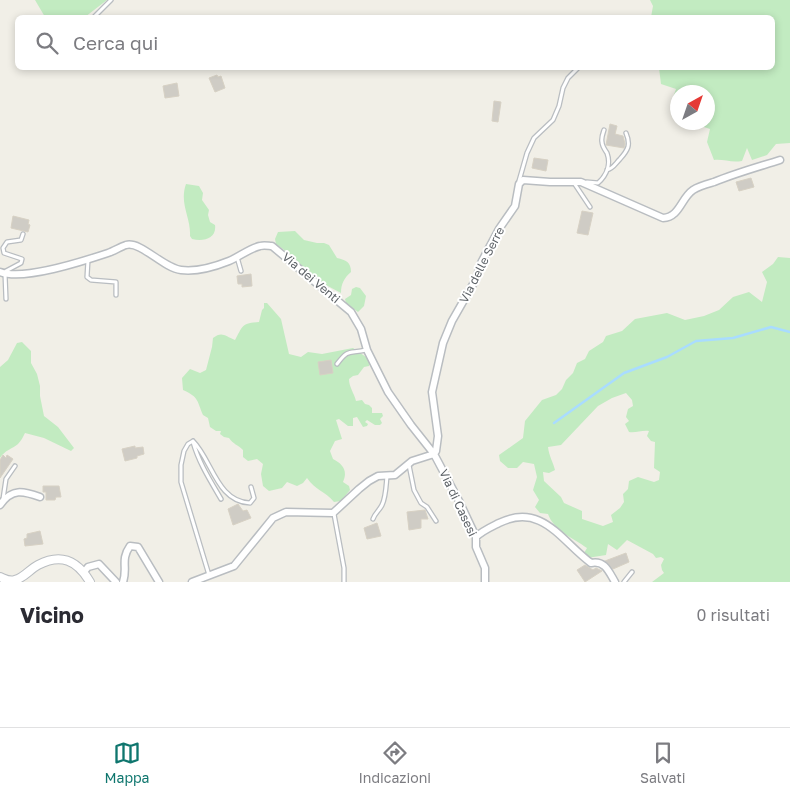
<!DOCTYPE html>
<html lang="it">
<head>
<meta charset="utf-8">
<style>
	:root { --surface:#fff; --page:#f7f7f7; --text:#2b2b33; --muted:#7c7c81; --line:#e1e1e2; --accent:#0f766e }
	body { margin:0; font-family:"Golos Text",sans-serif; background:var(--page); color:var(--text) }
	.compass { position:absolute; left:670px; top:85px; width:45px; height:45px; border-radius:50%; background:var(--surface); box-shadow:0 2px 8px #0003; rotate:40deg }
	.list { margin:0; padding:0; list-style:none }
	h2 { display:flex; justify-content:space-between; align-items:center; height:65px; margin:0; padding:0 20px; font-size:21px }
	h2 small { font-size:16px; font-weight:400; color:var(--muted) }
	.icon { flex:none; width:28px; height:28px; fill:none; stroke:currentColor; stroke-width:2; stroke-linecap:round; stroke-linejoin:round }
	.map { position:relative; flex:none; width:790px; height:582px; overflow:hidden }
	.search { position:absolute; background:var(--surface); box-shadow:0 2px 8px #0003; left:15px; right:15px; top:15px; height:55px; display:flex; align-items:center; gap:12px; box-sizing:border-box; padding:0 18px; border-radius:8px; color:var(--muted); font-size:19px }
	.sheet { height:145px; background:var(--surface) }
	nav { display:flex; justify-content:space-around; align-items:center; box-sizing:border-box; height:70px; border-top:1px solid var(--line); background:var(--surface); font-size:14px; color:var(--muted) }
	nav a { display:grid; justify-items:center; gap:2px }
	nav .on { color:var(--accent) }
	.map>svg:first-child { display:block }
</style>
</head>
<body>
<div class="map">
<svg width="790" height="582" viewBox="0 0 790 582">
	<rect width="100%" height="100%" fill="#f1efe7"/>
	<!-- green -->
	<path fill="#c2ebc1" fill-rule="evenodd" d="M35 0H107L85 17H45Z
		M650 0H790V143L776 144 767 155 752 160 747 148 742 161C731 163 724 159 714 160L707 142 710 129 701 126 700 123 708 122V92H678L677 99 672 100 676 89 661 84 659 68H772V18L651 17 653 6Z
		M186 184 199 186 203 193 202 200 209 210 208 215 210 222 215 225C217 239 203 242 192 239L190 236C191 217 179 204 186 184Z
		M295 231 304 240 317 243H324L329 245 337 258C346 260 351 262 351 272 344 278 341 284 341 293L322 283 318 277 306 270 291 255 276 244 275 239 278 232Z
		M778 257 790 258V582H652L664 573 662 570 661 565 664 559 661 557 656 558 653 554 627 540 617 550 608 544 606 555 587 558 584 553 587 548C573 538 554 531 548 514L540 513 535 507 539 500 533 490 537 477 534 464 523 462 517 468H508L500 461 499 455 523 438 525 421 542 400 556 395 562 389 566 380 573 373 577 363 585 359 589 351 603 342 606 336 622 331 635 319 667 313 685 320 704 316 719 310 733 297 749 292 762 302 767 282 762 272 773 264ZM626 393 632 400 633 406 628 409 626 417 629 421 625 424 629 432C636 433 642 430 649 431L647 436 651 441 655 442 654 468 660 472 659 480 654 482 638 477 629 481 628 489 623 494 624 502 620 508 611 515 613 522 603 526 582 519V511L564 503 561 497 544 481 543 472 549 473 555 470C553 462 549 456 548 447L561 445 598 406 612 398Z
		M356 287 360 288 366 296 364 306 358 312 346 303 345 299 351 295 352 289Z
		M264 303H267L281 319 289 354 301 357 308 352 322 354 353 348 366 357 370 362 369 366 364 367 358 375 353 376 349 379C349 387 354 393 356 401L362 400 365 404 369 405 372 408V413H382L383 416 380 419 382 423 380 425H375L367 420 365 422 368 424 367 426 363 427 357 417 353 418V426H348L339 419 336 420 342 439 335 441 330 451 333 459C343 464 348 471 343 482L349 486 350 490 341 501 334 502C325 491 315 490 307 478L303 483 297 486 287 482 282 488 269 491 263 486 261 474 263 464 257 459 248 461 243 457V450C238 445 233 444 229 438L224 437 220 434 221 431H216L210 427 208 418 203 415C197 401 199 397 183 390L182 378 190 369 200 373 206 370 212 347 213 338C222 331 225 336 235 340 243 326 241 323 259 322L262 310 264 308Z
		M22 342 31 351V363L37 374 40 386V396L44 416 58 427 74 448 71 451 44 438 25 433C23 437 21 441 18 444 12 449 5 450 0 458V367L8 360 17 343Z"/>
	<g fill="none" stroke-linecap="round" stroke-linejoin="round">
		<!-- stream -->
		<path stroke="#a9dcff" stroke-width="2.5" d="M554 423 624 373 667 357 696 341 733 338 771 327 790 332"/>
	</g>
	<!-- building -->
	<path fill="#cfccc5" stroke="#d7d1c4" d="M217 75 218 77 221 76 225 88 215 92 209 78Z
		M177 83 179 96 165 98 163 86Z
		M494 101 501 102 498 122 492 121Z
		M610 124 617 126 615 134 623 136 625 144 624 148 606 145Z
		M534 158 548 160 546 171 532 168Z
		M751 178 754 187 739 191 736 182Z
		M582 211 593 213 588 235 577 233Z
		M13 216 29 220 28 224 30 225 28 232 11 228Z
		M251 274 252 286 242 287V284H238L237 276Z
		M331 360 333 373 320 375 318 362Z
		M135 446V448L143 447 144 454 137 456V458L125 461 122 449Z
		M3 455 6 458 7 455 13 459 0 478V460Z
		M43 486H59L61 497H56L55 500H46V492H43Z
		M238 504 243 511 247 510 251 518 233 525 228 509Z
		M425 510 428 519H421V528L409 530 407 512Z
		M377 523 381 536 367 539 364 528Z
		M40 531 43 544 25 546 24 539 27 538V534Z
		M626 553 629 562 613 569 605 561Z
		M585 565 593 570 596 568 602 571 585 582 577 570Z"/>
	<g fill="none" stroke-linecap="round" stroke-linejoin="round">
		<!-- service casing -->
		<g stroke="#b9bdc1" stroke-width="5.5">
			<path id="service" d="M93 18 111 0
				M607 170C614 168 615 164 620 159 628 150 631 145 626 133
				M519 181 527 153 534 138 553 120 559 106 563 88 568 78 578 68
				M587 182 598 183C607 175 611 164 607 153 605 150 602 146 602 142 601 138 603 133 604 130
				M574 183 590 207
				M237 257 241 271
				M88 260 87 277 91 280 116 282V295
				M6 299 5 274 6 271 21 263 22 259 4 253 3 248 7 242 21 240 23 234
				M337 364C349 348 349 354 366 350
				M193 441 188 444 184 451 181 465V482L209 575
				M193 441C212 460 217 502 250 503L254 498 251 487
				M193 442C199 463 210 480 221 499
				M409 465 414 490 421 503 427 507 436 521
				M3 499 6 479 15 466
				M334 514 344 568V582
				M373 519C375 513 379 511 382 505 386 497 386 486 387 476
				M624 582 632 572"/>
		</g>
		<!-- minor casing -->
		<g stroke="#b9bdc1" stroke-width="9">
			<path id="minor" d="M0 272C24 281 84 261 108 253 114 251 120 247 126 245 141 241 163 268 181 270 197 272 214 267 229 261 239 257 250 248 260 246 264 245 269 246 272 246L351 312 361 329 367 350 388 392 411 425 434 454 459 501 476 537V547L485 568V582
				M434 454 436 451 438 436 432 392 443 343 452 321 476 279 481 263 499 229 515 206 519 184 523 180 550 182H581L663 218C680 217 681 198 693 190 699 186 707 184 714 182 736 173 758 167 780 160
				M0 505C12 488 23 491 40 497
				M476 537C482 531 491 527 499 523 542 502 561 541 591 563 605 560 609 572 615 582
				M84 572 88 567 99 564 116 582
				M123 582C128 568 120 560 130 546L138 547 159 582
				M192 582 234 566 273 518 286 512 333 513 359 489 369 481 378 476 395 475 412 461 434 454"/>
		</g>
		<!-- tertiary casing -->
		<g stroke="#b9bdc1" stroke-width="10">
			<path id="tertiary" d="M0 577C5 579 10 582 15 580 24 578 30 569 38 565 61 553 77 560 90 582"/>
		</g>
		<!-- service -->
		<use href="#service" stroke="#fff" stroke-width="3"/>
		<!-- minor -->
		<use href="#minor" stroke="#fff" stroke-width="6"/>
		<!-- tertiary -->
		<use href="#tertiary" stroke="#fff" stroke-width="8"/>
	</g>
	<g text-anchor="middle" stroke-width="4" stroke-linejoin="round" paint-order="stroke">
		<!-- street labels -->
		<g font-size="12" fill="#5e6368" stroke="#fff">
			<text transform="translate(482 265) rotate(-63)" y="4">Via delle Serre</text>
			<text transform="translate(311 278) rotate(40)" y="4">Via dei Venti</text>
			<text transform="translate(458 503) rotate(65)" y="4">Via di Casesi</text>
		</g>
	</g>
</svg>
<svg class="compass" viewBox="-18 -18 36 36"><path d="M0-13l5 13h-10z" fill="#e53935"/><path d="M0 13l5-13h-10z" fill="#7c7c81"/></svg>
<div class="search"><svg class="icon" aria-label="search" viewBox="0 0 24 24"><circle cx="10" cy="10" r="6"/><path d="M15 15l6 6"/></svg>Cerca qui</div>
</div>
<section class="sheet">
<h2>Vicino<small>0 risultati</small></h2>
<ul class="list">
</ul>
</section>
<nav>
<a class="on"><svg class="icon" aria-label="map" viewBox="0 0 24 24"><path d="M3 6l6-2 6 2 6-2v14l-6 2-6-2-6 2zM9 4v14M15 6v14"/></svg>Mappa</a>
<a><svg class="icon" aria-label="directions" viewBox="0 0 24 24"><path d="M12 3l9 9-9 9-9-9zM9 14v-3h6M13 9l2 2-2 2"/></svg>Indicazioni</a>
<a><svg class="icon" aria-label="saved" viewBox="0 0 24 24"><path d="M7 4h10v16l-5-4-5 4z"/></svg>Salvati</a>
</nav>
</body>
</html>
